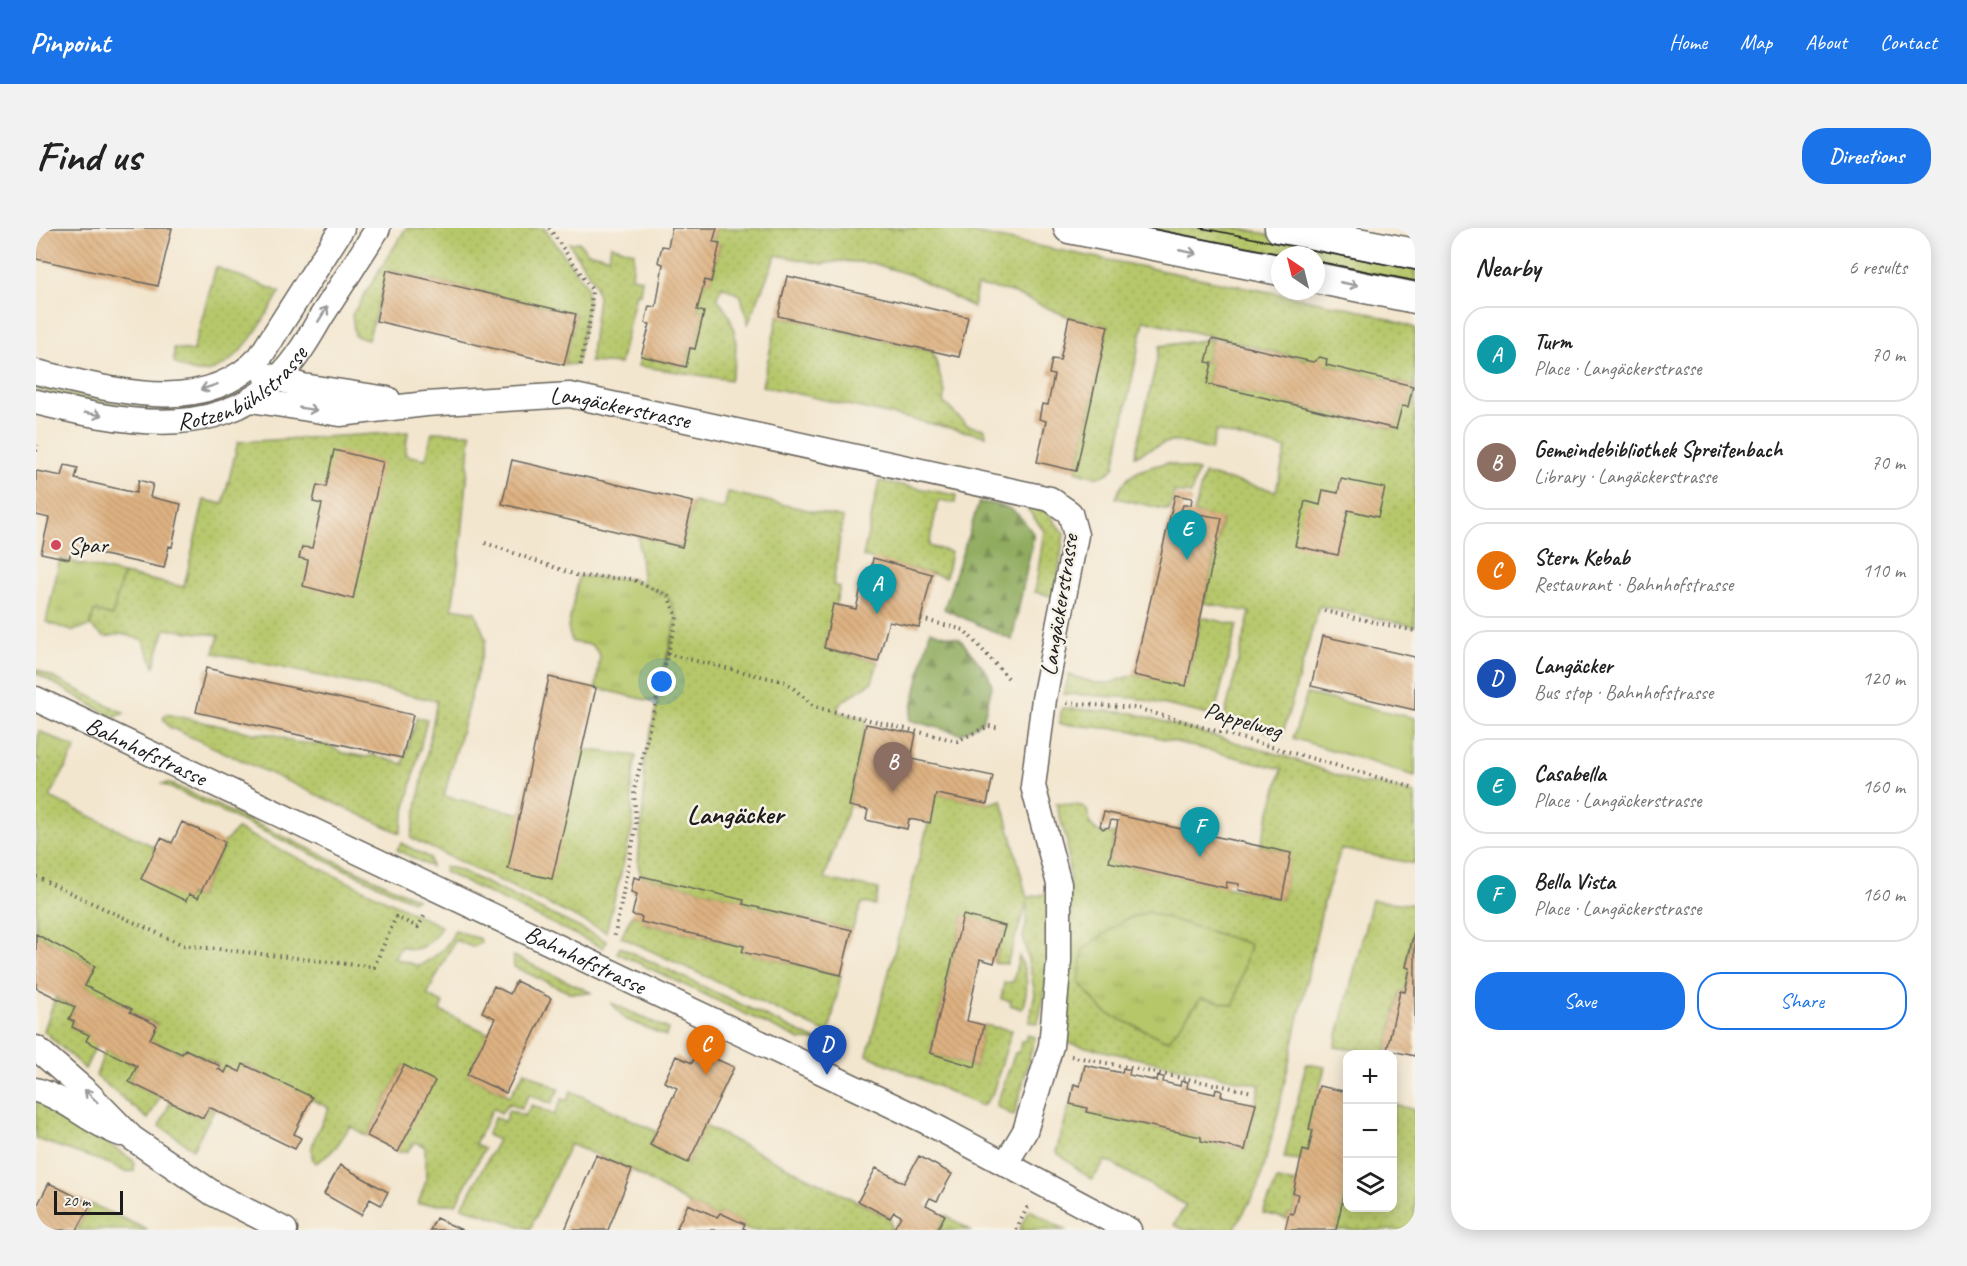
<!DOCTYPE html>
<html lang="en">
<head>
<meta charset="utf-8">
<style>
	:root { --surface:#fff; --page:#f2f2f2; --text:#222; --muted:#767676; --line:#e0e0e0; --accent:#1a73e8 }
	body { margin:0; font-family:Caveat,sans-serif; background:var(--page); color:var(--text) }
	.controls { position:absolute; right:18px; bottom:18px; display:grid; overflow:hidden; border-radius:12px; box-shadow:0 3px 15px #0003 }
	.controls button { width:54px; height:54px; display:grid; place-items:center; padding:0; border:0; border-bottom:2px solid var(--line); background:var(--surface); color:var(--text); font:30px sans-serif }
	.compass { position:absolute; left:1235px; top:18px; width:54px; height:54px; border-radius:50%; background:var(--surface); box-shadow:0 3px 15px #0003; rotate:325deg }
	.scale { position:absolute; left:18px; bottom:15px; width:69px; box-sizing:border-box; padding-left:6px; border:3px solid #1c1c1c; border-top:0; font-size:16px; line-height:21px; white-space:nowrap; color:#1c1c1c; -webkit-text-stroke:4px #f7f3e8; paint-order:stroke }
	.you { position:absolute; left:626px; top:454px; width:21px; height:21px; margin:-15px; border:4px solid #fff; border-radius:50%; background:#1a73e8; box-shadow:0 0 0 9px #1a73e833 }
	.badge { display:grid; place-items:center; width:39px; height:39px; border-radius:50%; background:var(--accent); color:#fff; font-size:20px; font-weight:700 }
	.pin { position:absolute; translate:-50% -50px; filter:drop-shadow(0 2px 3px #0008) }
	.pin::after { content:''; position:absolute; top:32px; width:21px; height:18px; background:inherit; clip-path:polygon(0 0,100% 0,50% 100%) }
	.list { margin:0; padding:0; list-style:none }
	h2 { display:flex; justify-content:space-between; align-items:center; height:78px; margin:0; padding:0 24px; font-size:26px }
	h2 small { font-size:20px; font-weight:400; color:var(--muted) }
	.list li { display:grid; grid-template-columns:39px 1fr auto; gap:18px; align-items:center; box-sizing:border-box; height:96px; margin:0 12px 12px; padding:0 12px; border:2px solid var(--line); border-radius:24px }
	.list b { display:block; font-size:22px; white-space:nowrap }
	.list p { margin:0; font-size:20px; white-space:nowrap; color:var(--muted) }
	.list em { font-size:20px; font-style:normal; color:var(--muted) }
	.actions { display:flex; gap:12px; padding:18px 24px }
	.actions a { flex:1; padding:14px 0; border:2px solid var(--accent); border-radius:24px; text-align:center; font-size:21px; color:var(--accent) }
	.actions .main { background:var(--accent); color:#fff }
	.icon { flex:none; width:33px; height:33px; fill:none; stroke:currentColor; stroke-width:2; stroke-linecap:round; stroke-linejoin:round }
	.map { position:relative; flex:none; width:1379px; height:1002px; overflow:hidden; border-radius:24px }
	header { display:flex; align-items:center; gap:36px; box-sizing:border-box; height:84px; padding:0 30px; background:var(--accent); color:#fff }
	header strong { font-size:28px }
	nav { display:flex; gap:33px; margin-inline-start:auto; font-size:21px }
	.intro { display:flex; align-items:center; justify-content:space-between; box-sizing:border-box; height:144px; padding:0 36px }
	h1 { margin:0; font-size:42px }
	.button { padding:15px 27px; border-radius:24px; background:var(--accent); color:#fff; font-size:21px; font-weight:700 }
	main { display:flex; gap:36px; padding:0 36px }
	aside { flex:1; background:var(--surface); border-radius:24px; box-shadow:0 3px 15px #0003 }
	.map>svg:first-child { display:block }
</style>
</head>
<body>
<header>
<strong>Pinpoint</strong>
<nav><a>Home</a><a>Map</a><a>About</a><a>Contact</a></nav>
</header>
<div class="intro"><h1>Find us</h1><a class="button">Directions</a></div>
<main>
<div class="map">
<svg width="1379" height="1002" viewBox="0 0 1379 1002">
	<defs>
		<pattern id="grass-dots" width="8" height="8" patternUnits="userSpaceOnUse" patternTransform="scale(1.5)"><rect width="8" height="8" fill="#b6c76a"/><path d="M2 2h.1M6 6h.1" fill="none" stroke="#9caa5b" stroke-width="1.8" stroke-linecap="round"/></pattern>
		<pattern id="forest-firs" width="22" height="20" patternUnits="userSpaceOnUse" patternTransform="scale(1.5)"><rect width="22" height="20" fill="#90ac5e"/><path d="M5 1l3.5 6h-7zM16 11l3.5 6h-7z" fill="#758b4d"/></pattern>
		<pattern id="park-tufts" width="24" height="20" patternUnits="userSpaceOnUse" patternTransform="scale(1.5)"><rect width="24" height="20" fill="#b6c76a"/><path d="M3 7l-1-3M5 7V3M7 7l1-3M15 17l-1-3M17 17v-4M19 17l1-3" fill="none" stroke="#9caa5b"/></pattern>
		<pattern id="building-back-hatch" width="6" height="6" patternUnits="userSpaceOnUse" patternTransform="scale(1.5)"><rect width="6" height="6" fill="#deb282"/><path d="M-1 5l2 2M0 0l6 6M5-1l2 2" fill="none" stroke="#be9870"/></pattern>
	</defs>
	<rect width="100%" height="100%" fill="#f7f3e8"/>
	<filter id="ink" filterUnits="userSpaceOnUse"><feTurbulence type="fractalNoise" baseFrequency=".0167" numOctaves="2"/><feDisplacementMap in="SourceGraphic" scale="12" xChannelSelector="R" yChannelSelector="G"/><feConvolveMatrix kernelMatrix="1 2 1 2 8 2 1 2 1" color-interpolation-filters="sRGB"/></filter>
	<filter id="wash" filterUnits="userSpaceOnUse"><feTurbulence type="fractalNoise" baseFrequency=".008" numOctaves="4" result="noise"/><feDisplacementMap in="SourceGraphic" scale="24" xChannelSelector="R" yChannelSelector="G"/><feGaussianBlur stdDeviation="1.35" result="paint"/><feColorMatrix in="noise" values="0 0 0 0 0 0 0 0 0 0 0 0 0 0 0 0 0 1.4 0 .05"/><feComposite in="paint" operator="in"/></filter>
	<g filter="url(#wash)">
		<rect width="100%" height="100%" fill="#f3e6cf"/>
		<!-- grass -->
		<path fill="url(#grass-dots)" stroke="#697243" stroke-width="1.5" d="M370 0H508L551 58 552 77 541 136 528 137 540 86 352 42 332 112 319 108 316 87Z
			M681 0H912L1324 82 1379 100V398L1283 378 1246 508 1188 491 1214 384 1168 375 1186 291 1158 285 1168 246 1240 263 1250 221 1180 203 1175 222C1133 211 1138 209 1099 228L1124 118 1176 111 1170 134 1176 135 1171 156 1360 201 1366 178 1372 179 1377 158 1108 92 1078 240C1066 253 1055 248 1040 243L1072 98 1033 89 972 63 941 58 937 79 875 47 836 35 805 33 787 36 740 27 712 96 705 68 686 58 681 70C702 93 704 123 694 152L602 138 605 128 650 139 654 120H659L668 84 661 82 669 52 675 53 684 16 677 14Z
			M1076 0H1200L1379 35V60L1280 41V27H1244Z
			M543 14 551 24 573 29 575 17 598 24 596 49 606 51 604 66 600 65 584 136 554 134 562 69 558 54 533 15Z
			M180 39 244 64C224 98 186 171 138 134V120L157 123Z
			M742 88 897 124 909 164 907 174 931 197 949 201 950 208 726 158Z
			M0 158C65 172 124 191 189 166L192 169 141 185 73 179 0 162Z
			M372 204 369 227 390 231 396 204 435 205 426 309 416 380 439 384 450 412 408 568 485 586 546 521 600 528 595 561 597 597 570 704 375 610 401 473 178 425 183 407 129 401 118 438 107 412 86 406 69 409 54 398 58 382 76 387 87 346 148 359 168 272 187 276 202 214Z
			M1131 235 1162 243 1155 266 1138 264 1133 282 1080 270C1088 245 1107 240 1131 235Z
			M843 253 920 267 919 275 902 273 893 318 915 324 910 349 827 329Z
			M692 264 807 290 797 357 804 359 788 420 842 434 836 454 804 475 801 484 830 491V496L813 578 788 651 843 661 839 677 826 675 816 702 707 676V672L605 648 602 637 609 556 607 538 641 389 632 368 607 357 602 308 646 319 657 274 688 281Z
			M987 275 1009 281 1028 306 1019 369 999 364 1008 303Z
			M1165 389 1201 397 1178 488 1100 470 1028 466 1033 447 1059 455H1074L1097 447 1150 457Z
			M0 441 88 485 80 489 75 488 0 445Z
			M1026 480 1097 485 1251 529 1325 556H1343L1379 566V636L1305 621 1287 677 1242 885 1223 957 1198 1002H1149L1138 997 1150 977 1070 932 1056 952 1020 924 1034 876 1051 880 1050 884 1165 909V913L1209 922 1224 857 1031 815 1035 677 1031 614 1020 575 1046 578 1051 582 1054 596 1063 604 1079 606 1073 634 1246 671 1254 625 1224 618 1246 541 1093 502 1023 496Z
			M130 486 217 505 238 506 257 514 292 517 307 525 331 529 337 527 367 536 381 489 391 491 364 605 133 499 127 490Z
			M3 503 40 520 14 569 117 618 150 672 153 666 162 670 189 614 201 601 405 698C397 714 383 727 365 718L358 730 383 738C399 729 412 720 419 702L444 711 445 715 436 719 419 712 391 767 407 775 404 783 452 805 432 847 474 868 489 843 523 861 515 876 493 866 485 881 473 875 465 885 457 880 439 916 448 921 420 976H382L390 953 389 919 380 914 370 924H362L368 837 331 908 314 898C305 912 296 928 279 935 268 920 287 895 293 880L208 836 204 844 189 845 182 841 183 837 149 821 146 826 114 811 121 796 94 784 96 781 49 758 59 738 0 706V540L4 533 0 531Z
			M133 555 381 671 376 673 126 556Z
			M900 566 951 576 966 572 991 670 1016 664 1009 765 1002 795 993 794 999 765 987 708 990 697 991 674 971 736 958 735 969 698 927 688 894 825 939 839 948 797 976 802 956 867 946 878 831 827Z
			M365 615 394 630 395 639 361 622Z
			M409 639 421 641 571 713 567 720 408 644Z
			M1336 672 1379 677V695L1370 739 1374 740 1369 764 1364 763 1350 826 1299 819Z
			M596 687 606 689V695L708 718 707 724 805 747 793 806 585 709Z
			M584 719 782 813 764 812 581 725Z
			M477 728 556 765H534L478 739Z
			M983 728C992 747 993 761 986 781L974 777 975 773 965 771 968 755 977 754Z
			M19 770 39 779 33 791 38 793 36 799 53 807 60 818 49 841 8 803Z
			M575 775 632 801 630 808 589 791Z
			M991 807 999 809 978 888 960 878 979 825 983 824 985 813H989Z
			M69 822 101 838 93 854 124 869 112 891 60 848Z
			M1270 836 1289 839 1273 901 1277 902 1272 924 1267 923 1265 932 1248 930Z
			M535 863 620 903 614 917 652 935 669 898 854 990 856 1002H711L707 1000 708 996 684 985 681 989 652 976 596 942 534 916 494 1001 426 979 462 912 451 907 459 889 468 894 473 882 488 888 496 877 518 887 526 871 531 873Z
			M0 873 23 883 98 933V943L89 944 77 937 0 911Z
			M134 874 167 890 173 879 178 882 157 921 124 898Z
			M1357 876 1379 882V1002H1300L1311 949 1312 980H1356Z
			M1241 952 1260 955 1262 966 1257 986 1253 985 1251 991 1227 985Z
			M55 976 112 1002H41Z
			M993 982H994L1029 1002H983Z
			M909 987 934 1002H901Z"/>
		<!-- forest -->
		<path fill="url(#forest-firs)" stroke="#56643d" stroke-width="1.5" d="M943 274C976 279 979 279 998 307L976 412 908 381Z
			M894 403 924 411 952 446 956 458 947 493 925 506 873 492Z"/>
		<!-- park -->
		<path fill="url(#park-tufts)" stroke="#697243" stroke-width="1.5" d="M24 331 87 346 76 388 58 383 54 398 36 403 10 394Z
			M543 348 596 351 632 368 641 389 619 474 560 460 564 427 556 417 536 414 532 400Z
			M1112 684 1214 716 1198 777 1165 770 1132 813 1068 784 1043 755 1047 722 1088 692Z"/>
		<!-- garden -->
		<path fill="#b6c76a" stroke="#697243" stroke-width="1.5" d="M1271 466 1379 490V548L1257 510Z"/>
		<g id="blocks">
			<!-- building -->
			<path fill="url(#building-back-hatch)" d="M0 0H136L122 58 0 31Z
				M636 0H681L677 14 684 15 675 54 669 52 661 82 668 84 659 121 654 120 650 139 605 128 614 96 609 95 613 78 620 79 627 36 622 34 626 18 632 19Z
				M351 42 540 86 528 137 340 93Z
				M751 48 932 89 923 129 742 88Z
				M1033 89 1072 98 1040 243 1001 234 1010 193 1003 191 1006 176 1012 177 1018 147 1013 146 1016 131 1024 132Z
				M1176 111 1277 134 1284 129 1291 131 1290 137 1377 158 1372 179 1366 178 1360 201 1171 156 1176 135 1170 134Z
				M298 222 347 234 317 371 267 358 272 332 263 330 266 319 276 320 286 276 277 274 279 265 281 257 290 259Z
				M476 232 657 274 646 319 466 276Z
				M29 237 42 240 39 251 100 265 103 252 117 256 114 269 145 276 136 319 133 318 128 340 36 320 33 331 5 325 13 290 0 287V243L26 248Z
				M1305 251 1349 260 1342 289 1312 282 1302 327 1259 318 1269 273 1284 277 1287 262 1302 265Z
				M1139 267 1156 270 1155 277H1147L1145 283 1186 290 1150 458 1097 447Z
				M837 330 896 346 883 399 853 393 842 434 788 420 797 376 820 381 826 355 833 356Z
				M1287 408 1379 429V482L1275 458Z
				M170 440 377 487 366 530 160 484Z
				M513 449 560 460 516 651 472 641Z
				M830 496 880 506 875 531 957 548 951 576 900 566 894 595 873 591 871 601 830 592 832 582 813 578Z
				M1068 584 1255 625 1246 671 1202 662 1203 656 1191 654 1190 660 1073 634 1082 593 1075 592 1073 599 1067 601 1064 598Z
				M146 594 189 614 162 670 153 666 150 673 105 651 125 610 136 615Z
				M605 648 708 672 707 676 816 702 805 747 706 724 708 718 605 694 606 689 596 687 601 666 595 664 598 649 604 651Z
				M927 687 969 698 958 735 944 731 931 793 948 797 939 839 894 825Z
				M1379 699V828L1351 822 1364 763 1369 764 1374 740 1370 739Z
				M0 706 59 738 49 758 96 781 94 784 121 797 114 811 146 826 149 821 184 838 182 841 189 845 192 838 204 844 207 836 276 869 258 906 265 910 259 921 173 879 167 890 93 854 101 838 50 813 53 807 36 799 38 793 33 791 39 779 0 760Z
				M480 753 515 770 470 865 431 847 459 790 446 784 458 758 474 766Z
				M662 823 698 839 652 935 614 917 641 860 628 854 640 828 656 835Z
				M368 837 399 853 362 924 331 908Z
				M1049 837 1086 845 1087 840 1094 842 1093 847 1121 853 1122 848 1128 849 1127 854 1144 858 1145 853 1152 854 1151 860 1179 866 1180 861 1186 863 1185 868 1220 875 1209 922 1165 913V909L1050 884 1051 880 1034 876 1038 856 1044 858Z
				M1283 858 1312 864V949L1300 1002H1249L1253 985 1257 986 1262 966 1257 965 1267 922 1272 924 1277 902 1273 901Z
				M560 927 596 942 572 1002H529Z
				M883 928 916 946 901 973 894 970 890 977 909 987 901 1002H857L865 988 858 984 854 990 822 973 840 940 868 955Z
				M304 937 352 964 345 977 334 971 325 987 288 966Z
				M13 955 55 976 41 1002H0V980Z
				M652 976 681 989 684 985 709 996 707 1000 711 1002H640Z
				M400 990 426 1002H394Z"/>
		</g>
	</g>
	<g filter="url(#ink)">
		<use href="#blocks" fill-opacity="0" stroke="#67635b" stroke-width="1.5"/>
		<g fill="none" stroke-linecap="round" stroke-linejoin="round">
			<!-- minor casing -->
			<g stroke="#67635b" stroke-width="27">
				<g id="minor">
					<path d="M0 144C72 160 165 192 224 129L306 0"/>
					<path d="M230 147 267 158 352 171"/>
					<path id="s1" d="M215 172 304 186 390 176 534 167 1014 271 1034 285 1040 307 1008 471 997 558 1023 656V733L1015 818 989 903 970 935"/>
					<path id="s2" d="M0 174C79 193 178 216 243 149 260 132 273 110 285 89 304 60 323 30 342 0"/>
					<path id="s3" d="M0 471 889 893 1093 1002"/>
					<path d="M0 820 52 865 96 910 178 966 249 1002"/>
					<path d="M0 862C31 870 55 896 85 906"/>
				</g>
			</g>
			<!-- major casing -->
			<g stroke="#67635b" stroke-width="33">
				<path id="major" d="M1033 0 1244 42
					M1244 0 1379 26
					M1280 50 1379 70"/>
			</g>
			<!-- path -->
			<path stroke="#67635b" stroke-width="4" stroke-dasharray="1.5 4.5" stroke-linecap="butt" d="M513 0 556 62 555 86 544 140
				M0 223 2 217
				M449 315 543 348 596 351 632 368 641 389 598 562 600 598 578 711
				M1288 383 1379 403
				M885 391 928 402 974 452
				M631 426 750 454 779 479 921 513 953 498 964 500
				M1031 475 1100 480 1379 560
				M0 649 147 717 338 739 360 689 382 699 390 685
				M1035 828 1217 864
				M980 1002 991 980 996 978"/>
			<!-- minor -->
			<use href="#minor" stroke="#fff" stroke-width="24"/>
			<!-- major -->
			<use href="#major" stroke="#fff" stroke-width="30"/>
			<!-- tram -->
			<path stroke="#1c1c1c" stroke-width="1.5" d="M1111 0 1248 27
				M1165 0 1379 42
				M1280 33 1379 53"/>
		</g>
		<!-- one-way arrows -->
		<defs><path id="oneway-shaft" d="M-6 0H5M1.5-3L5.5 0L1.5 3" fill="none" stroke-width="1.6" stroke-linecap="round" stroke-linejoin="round" transform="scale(1.5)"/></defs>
		<g stroke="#999">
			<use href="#oneway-shaft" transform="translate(1152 24) rotate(11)"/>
			<use href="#oneway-shaft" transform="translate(1313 56) rotate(11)"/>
			<use href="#oneway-shaft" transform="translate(287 86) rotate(-58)"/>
			<use href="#oneway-shaft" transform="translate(173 159) rotate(162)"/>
			<use href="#oneway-shaft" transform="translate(272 181) rotate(9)"/>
			<use href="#oneway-shaft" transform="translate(57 186) rotate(9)"/>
			<use href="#oneway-shaft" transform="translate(55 868) rotate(-136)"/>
		</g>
	</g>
	<!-- markers -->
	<circle fill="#d1495b" stroke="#f7f3e8" stroke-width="2" cx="20" cy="317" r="6"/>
	<g text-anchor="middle" stroke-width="5" stroke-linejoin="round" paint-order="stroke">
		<!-- street labels -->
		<g font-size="24" fill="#1c1c1c" stroke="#f7f3e8">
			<text dy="8" stroke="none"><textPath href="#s2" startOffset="218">Rotzenbühlstrasse</textPath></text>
			<text dy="8" stroke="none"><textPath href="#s1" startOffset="372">Langäckerstrasse</textPath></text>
			<text transform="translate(1023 377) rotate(-81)" y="8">Langäckerstrasse</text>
			<text transform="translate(1207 492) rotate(16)" y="8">Pappelweg</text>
			<text dy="8" stroke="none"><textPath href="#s3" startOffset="122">Bahnhofstrasse</textPath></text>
			<text dy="8" stroke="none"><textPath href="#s3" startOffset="608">Bahnhofstrasse</textPath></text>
		</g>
		<!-- poi labels -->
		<g font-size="24" fill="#1c1c1c" stroke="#f7f3e8" text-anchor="start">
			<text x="32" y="325">Spar</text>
		</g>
		<!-- quarter labels -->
		<g font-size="27" font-weight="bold" fill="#1c1c1c" stroke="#f7f3e8">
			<text x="699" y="595">Langäcker</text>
		</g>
	</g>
</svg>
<div class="controls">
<button>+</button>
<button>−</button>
<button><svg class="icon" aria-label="layers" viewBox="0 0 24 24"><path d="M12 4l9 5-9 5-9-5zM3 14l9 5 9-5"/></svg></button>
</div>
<svg class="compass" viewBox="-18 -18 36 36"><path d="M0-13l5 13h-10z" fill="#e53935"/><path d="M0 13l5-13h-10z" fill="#767676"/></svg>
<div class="scale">20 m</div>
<div class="you"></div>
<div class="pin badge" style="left:841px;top:386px;background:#0f9aa8">A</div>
<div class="pin badge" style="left:857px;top:564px;background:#8d6e63">B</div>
<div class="pin badge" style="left:670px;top:847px;background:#e8710a">C</div>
<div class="pin badge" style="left:791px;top:847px;background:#1a4fb4">D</div>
<div class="pin badge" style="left:1151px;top:332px;background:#0f9aa8">E</div>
<div class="pin badge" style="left:1164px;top:629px;background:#0f9aa8">F</div>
</div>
<aside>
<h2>Nearby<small>6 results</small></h2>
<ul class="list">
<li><span class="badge" style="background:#0f9aa8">A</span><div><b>Turm</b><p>Place · Langäckerstrasse</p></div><em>70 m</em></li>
<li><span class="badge" style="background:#8d6e63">B</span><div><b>Gemeindebibliothek Spreitenbach</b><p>Library · Langäckerstrasse</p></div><em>70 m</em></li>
<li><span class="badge" style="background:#e8710a">C</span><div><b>Stern Kebab</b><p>Restaurant · Bahnhofstrasse</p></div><em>110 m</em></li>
<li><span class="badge" style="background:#1a4fb4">D</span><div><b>Langäcker</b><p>Bus stop · Bahnhofstrasse</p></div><em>120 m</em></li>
<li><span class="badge" style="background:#0f9aa8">E</span><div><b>Casabella</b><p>Place · Langäckerstrasse</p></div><em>160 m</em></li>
<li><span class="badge" style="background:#0f9aa8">F</span><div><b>Bella Vista</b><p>Place · Langäckerstrasse</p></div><em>160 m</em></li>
</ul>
<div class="actions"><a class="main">Save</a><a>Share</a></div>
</aside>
</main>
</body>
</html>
